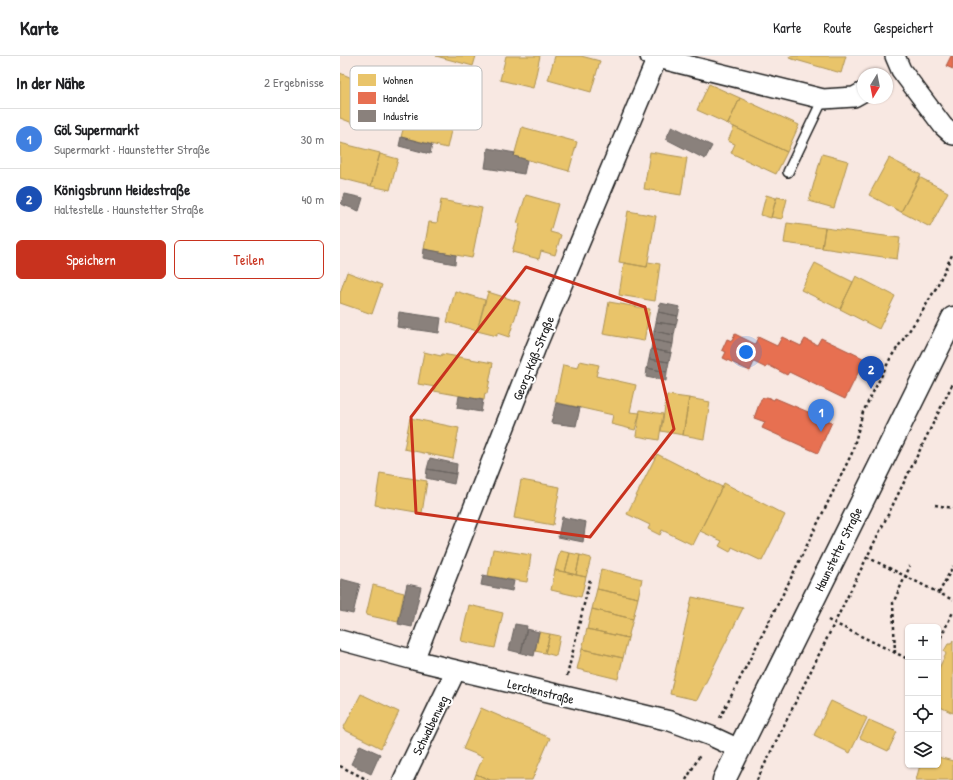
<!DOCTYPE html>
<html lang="de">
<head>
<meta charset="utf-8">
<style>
	:root { --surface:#fff; --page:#f2f2f2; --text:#202124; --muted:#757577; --line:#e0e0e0; --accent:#c8321e }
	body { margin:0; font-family:"Patrick Hand",sans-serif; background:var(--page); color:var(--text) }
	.controls { position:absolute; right:12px; bottom:12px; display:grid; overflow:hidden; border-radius:6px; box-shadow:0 1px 3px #0004 }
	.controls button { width:36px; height:36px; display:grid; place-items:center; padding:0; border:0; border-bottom:1px solid var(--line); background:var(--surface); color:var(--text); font:20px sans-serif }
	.compass { position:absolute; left:517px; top:12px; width:36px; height:36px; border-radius:50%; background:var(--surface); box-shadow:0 1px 3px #0004; rotate:190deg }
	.you { position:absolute; left:406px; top:296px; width:14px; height:14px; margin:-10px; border:3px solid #fff; border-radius:50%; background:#1a73e8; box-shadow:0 0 0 6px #1a73e833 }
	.badge { display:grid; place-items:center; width:26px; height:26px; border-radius:50%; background:var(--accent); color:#fff; font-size:13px; font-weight:700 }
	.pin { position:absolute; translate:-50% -33px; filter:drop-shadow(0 1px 2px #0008) }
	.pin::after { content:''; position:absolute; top:21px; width:14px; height:12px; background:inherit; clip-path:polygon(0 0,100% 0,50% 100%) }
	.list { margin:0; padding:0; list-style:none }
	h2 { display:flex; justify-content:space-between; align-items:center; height:52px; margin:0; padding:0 16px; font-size:17px }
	h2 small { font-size:13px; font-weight:400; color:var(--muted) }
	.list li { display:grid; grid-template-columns:26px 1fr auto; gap:12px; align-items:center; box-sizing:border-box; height:60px; padding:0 16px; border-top:1px solid var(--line) }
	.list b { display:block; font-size:15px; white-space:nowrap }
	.list p { margin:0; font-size:13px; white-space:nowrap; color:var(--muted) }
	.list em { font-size:13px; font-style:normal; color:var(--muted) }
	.actions { display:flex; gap:8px; padding:12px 16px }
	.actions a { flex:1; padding:9px 0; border:1px solid var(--accent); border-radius:6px; text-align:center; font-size:14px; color:var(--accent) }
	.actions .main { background:var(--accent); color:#fff }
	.icon { flex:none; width:22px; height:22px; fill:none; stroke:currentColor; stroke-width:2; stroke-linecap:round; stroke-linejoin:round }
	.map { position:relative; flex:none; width:613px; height:724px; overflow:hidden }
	header { display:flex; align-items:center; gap:24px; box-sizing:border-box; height:56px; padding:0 20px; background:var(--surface); border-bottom:1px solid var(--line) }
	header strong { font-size:19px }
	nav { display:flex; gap:22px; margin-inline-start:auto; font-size:14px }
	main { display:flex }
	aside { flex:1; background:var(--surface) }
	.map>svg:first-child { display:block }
</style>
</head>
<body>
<header>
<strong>Karte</strong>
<nav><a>Karte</a><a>Route</a><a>Gespeichert</a></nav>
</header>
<main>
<aside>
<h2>In der Nähe<small>2 Ergebnisse</small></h2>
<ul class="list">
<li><span class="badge" style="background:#3f7fe0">1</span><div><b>Göl Supermarkt</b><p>Supermarkt · Haunstetter Straße</p></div><em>30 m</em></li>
<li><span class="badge" style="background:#1a4fb4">2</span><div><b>Königsbrunn Heidestraße</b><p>Haltestelle · Haunstetter Straße</p></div><em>40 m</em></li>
</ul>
<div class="actions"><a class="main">Speichern</a><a>Teilen</a></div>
</aside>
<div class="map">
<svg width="613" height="724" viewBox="0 0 613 724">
	<rect width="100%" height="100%" fill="#f8e8e2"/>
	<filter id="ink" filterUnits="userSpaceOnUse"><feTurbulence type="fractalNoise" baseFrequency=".025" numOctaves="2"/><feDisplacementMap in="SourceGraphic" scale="8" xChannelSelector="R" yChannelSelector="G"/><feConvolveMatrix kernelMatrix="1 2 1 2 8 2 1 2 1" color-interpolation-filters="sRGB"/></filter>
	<g filter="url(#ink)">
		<!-- homes -->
		<path fill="#e9c46a" stroke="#ac9253" d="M96 0H136L133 10Z
			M166 0H200L193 32 160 24Z
			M215 0H241L260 5 251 36 208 24Z
			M450 0H506L501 17 449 2Z
			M0 17 31 30 15 68 0 62Z
			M369 28 400 42 388 68 357 54Z
			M400 42 459 69 447 96 388 68Z
			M80 48 115 57 107 92 61 81 64 70 74 73Z
			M182 71 237 86 229 115 174 100Z
			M394 71 447 96 436 118 391 97 395 88 388 85Z
			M0 87 40 97 31 130 0 122Z
			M310 96 347 102 341 139 304 133Z
			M40 98 58 103 50 134 31 130Z
			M482 98 508 105 494 152 469 145Z
			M549 102 581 119 561 156 529 139Z
			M579 121 608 136 590 171 561 156Z
			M186 139 218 148 210 176 221 179 215 199 201 195 199 203 172 196 180 168 177 167Z
			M426 139 436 142 431 162 421 159Z
			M437 141 447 143 442 163 431 161Z
			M101 144 142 152 132 202 84 193 89 166 97 167Z
			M288 155 316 160 307 211 279 206Z
			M447 167 485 172 482 192 444 187Z
			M485 172 560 182 557 203 482 192Z
			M308 206 320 208 315 245 279 239 284 207 307 211Z
			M475 207 513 226 500 253 461 234Z
			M7 216 42 229 32 258 0 247V237Z
			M516 220 555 240 539 273 500 253Z
			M115 235 145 244 137 275 107 266Z
			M148 236 180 246 169 281 157 277V280L137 275Z
			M269 246 310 253 304 285 263 278Z
			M84 296 101 300 102 298 153 307 147 338 145 337 144 344 94 335 95 331 78 328Z
			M240 305 259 309 256 320 296 329 290 356 300 357 295 374 271 368 273 359 215 346 223 309 238 312Z
			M327 339 349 342 343 379 321 375Z
			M349 342 370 346 364 383 343 379Z
			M300 354 323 358 319 384 296 380Z
			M70 362 119 372 113 403 64 393Z
			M317 398 382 431 353 489 322 474 320 479 308 473 310 469 287 458Z
			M40 417 87 425 82 457 35 449Z
			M181 424 220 431 213 469 174 462Z
			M384 427 445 459 422 505 392 491 390 496 379 490 382 485 360 475Z
			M153 493 191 499 187 526 148 520Z
			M220 495 230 497 225 516 215 514Z
			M230 497 240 499 236 519 225 516Z
			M240 499 251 502 246 521 236 519Z
			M261 513 302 523 298 542 257 533Z
			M215 514 246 521 241 541 211 534Z
			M33 529 64 537 58 566 26 559Z
			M257 533 298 542 293 563 252 553Z
			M352 541 403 552 357 644 330 638Z
			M129 549 163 557 155 592 121 585Z
			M252 553 293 563 288 582 247 573Z
			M247 573 288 582 283 602 242 593Z
			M199 576 210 578 205 597 195 595Z
			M210 578 220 580 216 600 205 597Z
			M613 584V657L598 650V614L606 598 604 595 608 588H611Z
			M242 593 283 602 278 623 237 613Z
			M21 638 59 656 41 692 3 673Z
			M491 645 527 662 510 697 474 679Z
			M141 652 210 682 192 724H150L136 718 143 701 123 693Z
			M529 664 557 676 548 695 520 682Z
			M598 701 613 705V724H576L580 709H598Z
			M136 718 150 724H134Z"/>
		<!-- shops -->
		<path fill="#e76f51" stroke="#aa5641" d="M611 0H613V13L606 10Z
			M395 278 415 288 418 281 437 290 442 281 461 290 465 283 477 289 481 282 525 303 505 343 449 316 447 319 428 309 426 312 414 306 410 315 383 302 386 296 382 294 387 283 392 285Z
			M427 341 434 344 435 342 492 366 478 397 422 372 425 366 414 362 421 343Z"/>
		<!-- industry -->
		<path fill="#8a817c" stroke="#69635f" d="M332 70 372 90 365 103 326 83Z
			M61 81 92 89 90 98 59 90Z
			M148 92 175 97 174 100 187 104 184 118 145 112Z
			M5 138 23 142 19 155 1 148Z
			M84 193 116 199 115 208 83 202Z
			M320 247 340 251 338 260 318 256Z
			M59 256 101 262 99 277 57 271Z
			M318 256 338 260 336 269 316 266Z
			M316 266 336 269 334 279 314 275Z
			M314 275 334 279 333 288 313 284Z
			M313 284 333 288 331 297 311 293Z
			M311 293 331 297 329 306 309 303Z
			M309 303 329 306 327 316 307 312Z
			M307 312 327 316 326 325 306 321Z
			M119 340 143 344 141 356 117 352Z
			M216 347 240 352 236 370 211 367Z
			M90 402 117 408 116 418 87 413Z
			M87 413 116 418 114 428 86 422Z
			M222 461 246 466 243 486 218 481Z
			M143 519 174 525 172 535 141 529Z
			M1 523 20 528 13 558 0 555V527Z
			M67 528 81 531 72 571 58 568Z
			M175 568 187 570 181 597 169 594Z
			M187 573 199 576 194 600 181 597Z
			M20 689 40 698 31 718 11 708Z"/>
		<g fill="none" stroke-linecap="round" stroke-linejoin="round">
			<!-- service casing -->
			<g stroke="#1c1c1c" stroke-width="12">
				<path id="service" d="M448 116 483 43"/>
			</g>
			<!-- minor casing -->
			<g stroke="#1c1c1c" stroke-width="22">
				<path id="minor" d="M310 0 483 43 514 41 523 36
					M555 0 561 14 603 70 613 79
					M0 584 74 604 330 665 371 680 399 693
					M74 604 196 291 317 2
					M63 724 116 614"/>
			</g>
			<!-- tertiary casing -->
			<g stroke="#1c1c1c" stroke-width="25">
				<path id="tertiary" d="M384 724 613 262"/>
			</g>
			<!-- path -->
			<path stroke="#1c1c1c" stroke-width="2.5" stroke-dasharray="3 3" stroke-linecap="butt" d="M595 449 613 452
				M527 501 613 544
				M599 537 613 510
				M488 564 568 603
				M598 587 613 556
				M555 597 553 547 570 510
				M227 620 250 523
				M380 662 448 528 512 397 523 356 551 301 582 256 596 232 613 197
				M0 710 28 724
				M346 724 360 699
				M417 724 613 327"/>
			<!-- service -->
			<use href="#service" stroke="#fff" stroke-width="9"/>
			<!-- minor -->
			<use href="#minor" stroke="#fff" stroke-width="19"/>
			<!-- tertiary -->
			<use href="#tertiary" stroke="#fff" stroke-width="22"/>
		</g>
	</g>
	<!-- marked area -->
	<path fill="none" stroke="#c8321e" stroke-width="3" stroke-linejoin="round" d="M186 211 305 251 334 373 250 481 76 457 71 361Z"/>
	<g text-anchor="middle" stroke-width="4" stroke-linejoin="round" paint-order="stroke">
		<!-- street labels -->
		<g font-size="13" fill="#1c1c1c" stroke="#fff">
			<text transform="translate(193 302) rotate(-68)" y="5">Georg-Käß-Straße</text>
			<text transform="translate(498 493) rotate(-64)" y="5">Haunstetter Straße</text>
			<text transform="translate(201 635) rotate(14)" y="5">Lerchenstraße</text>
			<text transform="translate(90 669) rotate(-64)" y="5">Schwalbenweg</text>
		</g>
	</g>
	<!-- legend -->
	<rect x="10" y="10" width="132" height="64" rx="6" fill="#fff" stroke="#bbb" stroke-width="1"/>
	<rect x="18" y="18" width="18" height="12" fill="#e9c46a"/>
	<rect x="18" y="36" width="18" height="12" fill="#e76f51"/>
	<rect x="18" y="54" width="18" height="12" fill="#8a817c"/>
	<g font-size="11" fill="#1c1c1c">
		<text x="43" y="28">Wohnen</text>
		<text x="43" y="46">Handel</text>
		<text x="43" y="64">Industrie</text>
	</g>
</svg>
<div class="controls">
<button>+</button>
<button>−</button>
<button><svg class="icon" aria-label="locate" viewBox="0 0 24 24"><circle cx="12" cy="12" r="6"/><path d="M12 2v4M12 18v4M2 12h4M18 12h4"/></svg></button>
<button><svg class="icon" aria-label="layers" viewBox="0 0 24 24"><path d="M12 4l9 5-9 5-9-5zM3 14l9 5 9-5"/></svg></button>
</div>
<svg class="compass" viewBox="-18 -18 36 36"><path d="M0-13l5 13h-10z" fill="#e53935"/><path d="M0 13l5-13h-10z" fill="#757577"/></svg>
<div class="you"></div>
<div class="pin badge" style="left:481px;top:376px;background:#3f7fe0">1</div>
<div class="pin badge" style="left:531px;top:333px;background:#1a4fb4">2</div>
</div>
</main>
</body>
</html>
